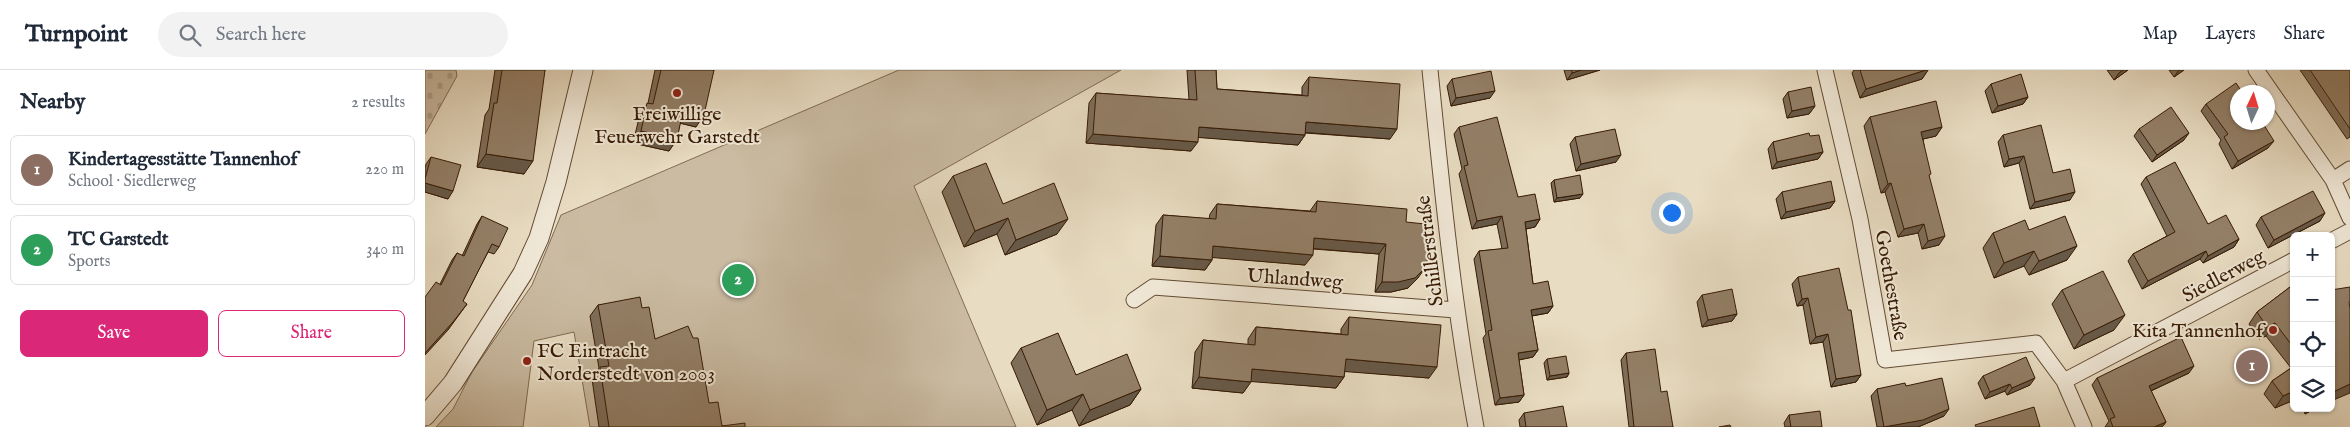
<!DOCTYPE html>
<html lang="en">
<head>
<meta charset="utf-8">
<style>
	:root { --surface:#fff; --page:#f2f2f3; --text:#1f2937; --muted:#747a83; --line:#e0e1e3; --accent:#db2777 }
	body { margin:0; font-family:"IM FELL English",serif; background:var(--page); color:var(--text) }
	.controls { position:absolute; right:15px; bottom:15px; display:grid; overflow:hidden; border-radius:8px; box-shadow:0 1px 4px #0004 }
	.controls button { width:45px; height:45px; display:grid; place-items:center; padding:0; border:0; border-bottom:1px solid var(--line); background:var(--surface); color:var(--text); font:25px sans-serif }
	.compass { position:absolute; left:1805px; top:15px; width:45px; height:45px; border-radius:50%; background:var(--surface); box-shadow:0 1px 4px #0004; rotate:4deg }
	.you { position:absolute; left:1246px; top:142px; width:18px; height:18px; margin:-12px; border:4px solid #fff; border-radius:50%; background:#1a73e8; box-shadow:0 0 0 8px #1a73e833 }
	.badge { display:grid; place-items:center; width:32px; height:32px; border-radius:50%; background:var(--accent); color:#fff; font-size:16px; font-weight:700 }
	.pin { position:absolute; translate:-50% -50%; border:2px solid #fff; box-shadow:0 1px 5px #0006 }
	.list { margin:0; padding:0; list-style:none }
	h2 { display:flex; justify-content:space-between; align-items:center; height:65px; margin:0; padding:0 20px; font-size:21px }
	h2 small { font-size:16px; font-weight:400; color:var(--muted) }
	.list li { display:grid; grid-template-columns:32px 1fr auto; gap:15px; align-items:center; box-sizing:border-box; height:70px; margin:0 10px 10px; padding:0 10px; border:1px solid var(--line); border-radius:8px }
	.list b { display:block; font-size:19px; white-space:nowrap }
	.list p { margin:0; font-size:16px; white-space:nowrap; color:var(--muted) }
	.list em { font-size:16px; font-style:normal; color:var(--muted) }
	.actions { display:flex; gap:10px; padding:15px 20px }
	.actions a { flex:1; padding:11px 0; border:1px solid var(--accent); border-radius:8px; text-align:center; font-size:18px; color:var(--accent) }
	.actions .main { background:var(--accent); color:#fff }
	.icon { flex:none; width:28px; height:28px; fill:none; stroke:currentColor; stroke-width:2; stroke-linecap:round; stroke-linejoin:round }
	.map { position:relative; flex:none; width:1925px; height:357px; overflow:hidden }
	header { display:flex; align-items:center; gap:30px; box-sizing:border-box; height:70px; padding:0 25px; background:var(--surface); border-bottom:1px solid var(--line) }
	header strong { font-size:24px }
	nav { display:flex; gap:28px; margin-inline-start:auto; font-size:18px }
	.search { width:350px; height:45px; background:var(--page); display:flex; align-items:center; gap:12px; box-sizing:border-box; padding:0 18px; border-radius:28px; color:var(--muted); font-size:19px }
	main { display:flex }
	aside { flex:1; background:var(--surface) }
	.map>svg:first-child { display:block }
</style>
</head>
<body>
<header>
<strong>Turnpoint</strong>
<div class="search"><svg class="icon" aria-label="search" viewBox="0 0 24 24"><circle cx="10" cy="10" r="6"/><path d="M15 15l6 6"/></svg>Search here</div>
<nav><a>Map</a><a>Layers</a><a>Share</a></nav>
</header>
<main>
<aside>
<h2>Nearby<small>2 results</small></h2>
<ul class="list">
<li><span class="badge" style="background:#8d6e63">1</span><div><b>Kindertagesstätte Tannenhof</b><p>School · Siedlerweg</p></div><em>220 m</em></li>
<li><span class="badge" style="background:#2e9e5b">2</span><div><b>TC Garstedt</b><p>Sports</p></div><em>340 m</em></li>
</ul>
<div class="actions"><a class="main">Save</a><a>Share</a></div>
</aside>
<div class="map">
<svg width="1925" height="357" viewBox="0 0 1925 357">
	<defs>
		<pattern id="cemetery-stones" width="16" height="16" patternUnits="userSpaceOnUse" patternTransform="scale(1.25)"><rect width="16" height="16" fill="#cabba2"/><path d="M2 7V4a2 2 0 0 1 4 0v3zM10 15v-3a2 2 0 0 1 4 0v3z" fill="#aea08a"/></pattern>
	</defs>
	<rect width="100%" height="100%" fill="#e8dcc2"/>
	<filter id="stains"><feTurbulence type="fractalNoise" baseFrequency=".004" numOctaves="4"/><feColorMatrix values="0 0 0 0 .2 0 0 0 0 .09 0 0 0 0 .02 0 0 0 .5 -.17"/></filter>
	<radialGradient id="worn" r=".72"><stop offset=".6" stop-color="#630" stop-opacity="0"/><stop offset="1" stop-color="#630" stop-opacity=".3"/></radialGradient>
	<!-- green -->
	<path fill="#cabba2" stroke="#806b53" d="M474 0H696L489 116 591 357H165L149 262 109 271 98 357H11L28 339 47 302 107 215 136 145Z"/>
	<!-- cemetery -->
	<path fill="url(#cemetery-stones)" stroke="#806b53" d="M0 0H31L32 6 0 64Z"/>
	<g fill="none" stroke-linecap="round" stroke-linejoin="round">
		<!-- minor casing -->
		<g stroke="#634b34" stroke-width="17">
			<path id="minor" d="M1005 0C1017 120 1029 239 1051 357
				M1400 0 1435 149 1460 290 1611 273 1639 311 1659 357
				M1831 0 1908 110 1925 148
				M1908 110 1925 99
				M1906 171 1925 161
				M709 230 728 217 1031 240
				M1639 311 1869 190"/>
		</g>
		<!-- tertiary casing -->
		<g stroke="#634b34" stroke-width="21">
			<path id="tertiary" d="M0 346 28 313 98 203 114 168 131 112 158 0"/>
		</g>
		<!-- minor -->
		<use href="#minor" stroke="#f0e8d7" stroke-width="15"/>
		<!-- tertiary -->
		<use href="#tertiary" stroke="#f0e8d7" stroke-width="19"/>
	</g>
	<!-- wall -->
	<path fill="#7e6d59" stroke="#371b04" d="M70 0H120L99 104 52 97 60 45 64 39Z
		M230 0H289L271 57 255 53 252 69 244 81 208 73 215 44 223 33Z
		M762 0H791L792 19 877 25V17L884 7 965 69 880 63V65L873 75 773 67 766 81 661 73 664 33 671 23 764 30Z
		M1139 0H1175L1142 10Z
		M1429 0H1503L1497 9 1435 28 1427 3Z
		M1682 0H1703L1689 10Z
		M1744 0H1759L1749 7Z
		M1875 0H1925V67L1922 69Z
		M1027 9 1065 28 1026 36 1022 16Z
		M1566 14 1603 27 1598 34 1567 43 1560 21Z
		M1363 22 1390 36 1384 44 1362 48 1358 29Z
		M1781 34 1843 78 1807 99 1794 74 1796 70 1776 41Z
		M1445 47 1517 57 1511 66 1498 69 1504 107 1514 175 1497 179 1493 163 1473 167 1460 122 1456 123 1439 56Z
		M1034 57 1093 127 1115 149 1110 157 1101 159 1108 214 1128 236 1123 243 1107 246 1113 280 1108 287 1094 290 1099 325 1094 332 1070 335 1058 268 1061 264 1049 189 1054 181 1077 179 1072 154 1047 159 1034 104 1037 99 1029 64Z
		M1714 59 1759 70 1727 92 1709 66Z
		M1578 65 1628 103 1645 130 1605 139 1594 93 1579 97 1573 72Z
		M1385 66 1398 82 1393 89 1347 99 1343 79 1348 72Z
		M1150 67 1191 92 1151 101 1145 74Z
		M6 87 23 129 0 122V98L1 94Z
		M528 106 578 134 632 164 580 185 572 164 539 177 517 122Z
		M1721 107 1783 154 1814 169 1809 177 1778 193 1775 189 1717 219 1703 191 1708 184 1742 166 1716 114Z
		M1129 110 1155 128 1129 132 1126 113Z
		M1357 122 1410 131 1405 138 1356 149 1351 129Z
		M892 131 981 152 993 208 983 218 966 222H950L954 184 888 179 880 195 787 187V190L780 200 727 196 731 155 738 145 784 149 785 144 792 134 885 141Z
		M57 146 74 177 69 184 63 182 23 260 15 214 27 190 32 183 37 186 52 154Z
		M1836 147 1895 151 1843 178 1831 155Z
		M1604 160 1642 190 1604 205 1599 196 1569 208 1558 178 1568 163Z
		M1373 207 1436 305 1431 312 1406 317 1398 272 1385 274 1378 235 1372 236 1367 214Z
		M1869 214V330L1850 338 1839 324 1847 311 1866 298 1841 266 1834 269 1824 254 1832 242Z
		M1637 220 1689 260 1649 279 1627 234Z
		M1277 225 1312 244 1307 251 1277 257 1272 232Z
		M173 235 217 238 230 269 284 333 297 356 320 357H174L167 309 174 298 165 246Z
		M924 247 1004 308 920 301 919 307 911 318 826 311 818 323 767 318 770 282 778 270 823 275V269L831 257 916 264V259Z
		M596 278 651 305 716 319 705 335 654 356 647 340 612 355 586 293Z
		M1201 283 1248 357H1204L1196 290Z
		M1122 289 1144 303 1142 307 1122 310 1119 293Z
		M1764 303 1726 321 1741 352 1737 357H1680L1684 351 1667 315 1672 308Z
		M1558 306 1605 315 1582 325 1580 321 1560 329 1553 313Z
		M1481 316 1519 346 1493 357H1452L1446 326 1452 319Z
		M1878 338H1891L1880 344Z
		M1099 343 1142 357H1095L1094 350Z
		M1364 345 1397 357H1360L1359 353Z"/>
	<!-- shaded-wall -->
	<path fill="#675948" stroke="#371b04" d="M1156 0H1175L1142 10 1147 3Z
		M1501 0H1503L1497 9 1435 28 1441 19Z
		M1698 0H1703L1689 10 1694 3Z
		M1754 0H1759L1749 7Z
		M1070 21 1065 28 1026 36 1031 28Z
		M1603 27 1598 34 1567 43 1573 36Z
		M1390 36 1384 44 1362 48 1367 41Z
		M258 41 279 45 271 57 250 52Z
		M881 52 972 59 965 69 874 62Z
		M774 57 880 65 873 75 767 67Z
		M1517 57 1511 66 1490 71 1496 62Z
		M216 61 252 69 244 81 208 73Z
		M1764 63 1759 70 1727 92 1732 85Z
		M668 64 773 72 766 81 661 73Z
		M1849 71 1843 78 1807 99 1813 91Z
		M1398 82 1393 89 1347 99 1352 92Z
		M61 84 108 91 99 104 52 97Z
		M1196 85 1191 92 1151 101 1156 94Z
		M1599 86 1594 93 1579 97 1584 89Z
		M0 113 28 121 23 129 0 122Z
		M1466 113 1460 122 1456 123 1463 114Z
		M1650 122 1645 130 1605 139 1610 132Z
		M1158 124 1155 128 1129 132 1132 128Z
		M1410 131 1405 138 1356 149 1361 142Z
		M1900 143 1895 151 1843 178 1849 170Z
		M1077 146 1072 154 1047 159 1052 151Z
		M583 148 572 164 539 177 550 161Z
		M643 149 632 164 580 185 591 170Z
		M1115 149 1110 157 1095 160 1100 152Z
		M1499 154 1493 163 1473 167 1479 159Z
		M1520 166 1514 175 1497 179 1503 171Z
		M889 168 961 174 954 184 882 178Z
		M1814 169 1809 177 1778 193 1783 186Z
		M788 176 888 185 880 195 781 187Z
		M1652 176 1642 190 1604 205 1614 191Z
		M1609 181 1599 196 1569 208 1579 193Z
		M1781 181 1775 189 1717 219 1723 211Z
		M735 186 787 190 780 200 727 196Z
		M1000 198 993 208 983 218 966 222H950L957 212Z
		M1383 228 1378 235 1372 236 1377 229Z
		M42 234 23 260 0 285V283Z
		M1128 236 1123 243 1100 247 1106 240Z
		M1312 244 1307 251 1277 257 1283 250Z
		M1700 245 1689 260 1649 279 1659 265Z
		M1850 253 1841 266 1834 269 1842 257Z
		M1403 264 1398 272 1385 274 1391 267Z
		M1113 280 1108 287 1088 291 1093 283Z
		M921 289 1012 297 1004 308 913 301Z
		M1769 296 1764 303 1719 324 1724 316Z
		M827 299 919 307 911 318 819 311Z
		M1144 303 1142 307 1122 310 1125 306Z
		M1436 305 1431 312 1406 317 1411 309Z
		M774 307 826 312 818 323 767 318Z
		M1610 308 1605 315 1582 325 1587 318Z
		M1585 314 1580 321 1560 329 1565 322Z
		M1925 314V323L1906 331V323Z
		M716 319 705 335 654 356 665 340Z
		M1869 321V330L1850 338 1858 326Z
		M658 324 647 340 612 355 622 340Z
		M1099 325 1094 332 1070 335 1075 328Z
		M1884 338H1891L1880 344Z
		M1524 339 1519 346 1493 357H1460Z
		M1741 352 1737 357H1729Z"/>
	<!-- building -->
	<path fill="#937f67" stroke="#371b04" d="M77 0H120L108 91 61 84 69 33H72Z
		M236 0H289L279 45 258 41 252 69 216 61 222 33 228 34Z
		M770 0H791L792 19 883 26 884 7 975 14 972 59 881 52 880 65 774 57 773 72 668 64 671 23 772 30Z
		M1147 0H1156L1147 3Z
		M1435 0H1501L1441 19Z
		M1885 0H1925V59Z
		M1066 1 1070 21 1031 28 1027 9Z
		M1596 4 1603 27 1573 36 1566 14Z
		M1811 13 1817 22H1812V52H1837L1849 71 1813 91 1799 67 1803 64 1781 34Z
		M1386 17 1390 36 1367 41 1363 22Z
		M1511 31 1517 57 1496 62 1506 104 1504 105 1520 166 1503 171 1499 154 1479 159 1466 113 1463 114 1445 47Z
		M1746 37 1764 63 1732 85 1714 59Z
		M1072 47 1093 127 1110 124 1115 149 1100 152 1108 214 1123 211 1128 236 1106 240 1113 280 1093 283 1099 325 1075 328 1063 261 1067 260 1054 181 1083 178 1077 146 1052 151 1039 96 1043 95 1034 57Z
		M1616 55 1628 103 1645 99 1650 122 1610 132 1599 86 1584 89 1578 65Z
		M1190 59 1196 85 1156 94 1150 67Z
		M1384 63 1385 66 1394 65 1398 82 1352 92 1348 72Z
		M6 87 36 95 28 121 0 113V109Z
		M1750 92 1783 154 1801 145 1814 169 1783 186 1781 181 1723 211 1708 184 1750 162 1721 107Z
		M561 93 578 134 629 113 643 149 591 170 583 148 550 161 528 106Z
		M1155 105 1158 124 1132 128 1129 110Z
		M1406 111 1410 131 1361 142 1357 122Z
		M1888 121 1900 143 1849 170 1836 147Z
		M892 131 982 139 981 152 1000 154 1004 184 1000 198 990 208 973 212H957L961 174 889 168 888 185 788 176 787 190 735 186 738 145 791 149 792 134 891 142Z
		M57 146 83 158 74 177 67 174 38 231 42 234 28 252 0 283V227L11 212 16 215 32 183 39 186Z
		M1640 146 1652 176 1614 191 1609 181 1579 193 1568 163 1600 150 1604 160Z
		M1414 198 1423 240H1426L1436 305 1411 309 1403 264 1391 267 1383 228 1377 229 1373 207Z
		M1678 201 1700 245 1659 265 1637 220Z
		M1869 214V278L1850 253 1842 257 1832 242Z
		M1925 217V232H1924L1925 239V314L1906 323V220Z
		M1307 219 1312 244 1283 250 1277 225Z
		M215 227 217 238 224 237 230 269 263 256 268 268H273L284 333 293 332 297 356 320 353V357H184L175 297 184 296 173 235Z
		M924 247 1016 255 1012 297 921 289 919 307 827 299 826 312 774 307 778 270 830 275 831 257 923 265Z
		M633 263 651 305 702 284 716 319 665 340 658 324 622 340 596 278Z
		M1756 267 1769 296 1724 316 1741 352 1729 357H1688L1685 349 1690 347 1672 308Z
		M1230 279 1236 322 1242 321 1248 357H1209L1201 283Z
		M1141 286 1144 303 1125 306 1122 289Z
		M1601 287 1610 308 1587 318 1585 314 1565 322 1558 306Z
		M1869 296V321L1858 326 1847 311Z
		M1517 308 1524 339 1498 350 1459 357 1452 319 1480 313 1481 316Z
		M1138 336 1142 357H1101L1099 343Z
		M1609 337 1615 357H1551L1550 355Z
		M1395 341 1397 357H1366L1364 345Z
		M1305 355 1306 357H1294Z"/>
	<!-- markers -->
	<g fill="#8f2418" stroke="#f0e8d7" stroke-width="2">
		<circle cx="252" cy="23" r="5"/>
		<circle cx="1848" cy="260" r="5"/>
		<circle cx="102" cy="291" r="5"/>
	</g>
	<g text-anchor="middle" stroke-width="4" stroke-linejoin="round" paint-order="stroke">
		<!-- poi labels -->
		<g font-size="20" fill="#371b04" stroke="#f0e8d7">
			<text x="252" y="50">Freiwillige<tspan x="252" dy="23">Feuerwehr Garstedt</tspan></text>
			<text x="1838" y="267" text-anchor="end">Kita Tannenhof</text>
			<text x="112" y="287" text-anchor="start">FC Eintracht<tspan x="112" dy="23">Norderstedt von 2003</tspan></text>
		</g>
		<!-- street labels -->
		<g font-size="20" fill="#371b04" stroke="#f0e8d7">
			<text transform="translate(1004 181) rotate(-97)" y="7">Schillerstraße</text>
			<text transform="translate(1798 205) rotate(-28)" y="7">Siedlerweg</text>
			<text transform="translate(870 208) rotate(4)" y="7">Uhlandweg</text>
			<text transform="translate(1467 215) rotate(80)" y="7">Goethestraße</text>
		</g>
	</g>
	<rect width="100%" height="100%" filter="url(#stains)"/>
	<rect width="100%" height="100%" fill="url(#worn)"/>
</svg>
<div class="controls">
<button>+</button>
<button>−</button>
<button><svg class="icon" aria-label="locate" viewBox="0 0 24 24"><circle cx="12" cy="12" r="6"/><path d="M12 2v4M12 18v4M2 12h4M18 12h4"/></svg></button>
<button><svg class="icon" aria-label="layers" viewBox="0 0 24 24"><path d="M12 4l9 5-9 5-9-5zM3 14l9 5 9-5"/></svg></button>
</div>
<svg class="compass" viewBox="-18 -18 36 36"><path d="M0-13l5 13h-10z" fill="#e53935"/><path d="M0 13l5-13h-10z" fill="#747a83"/></svg>
<div class="you"></div>
<div class="pin badge" style="left:1827px;top:296px;background:#8d6e63">1</div>
<div class="pin badge" style="left:313px;top:210px;background:#2e9e5b">2</div>
</div>
</main>
</body>
</html>
